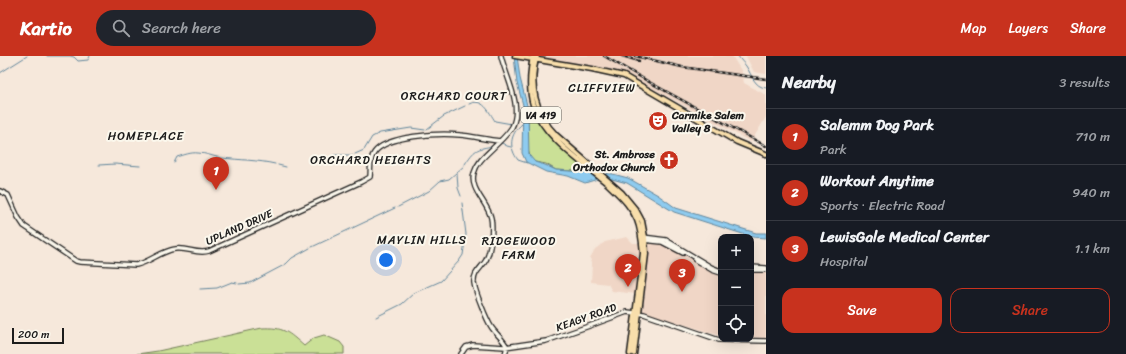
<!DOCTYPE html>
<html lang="en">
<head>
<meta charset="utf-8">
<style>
	:root { --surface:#171b24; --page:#20242c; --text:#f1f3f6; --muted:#9ea1a6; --line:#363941; --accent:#c8321e }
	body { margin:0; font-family:Sriracha,sans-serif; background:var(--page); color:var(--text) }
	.controls { position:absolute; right:12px; bottom:12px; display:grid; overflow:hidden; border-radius:8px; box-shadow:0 4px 16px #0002 }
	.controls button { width:36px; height:36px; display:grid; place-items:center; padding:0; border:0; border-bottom:1px solid var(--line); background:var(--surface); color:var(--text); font:20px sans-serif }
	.scale { position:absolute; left:12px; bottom:10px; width:52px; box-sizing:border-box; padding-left:4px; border:2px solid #1c1c1c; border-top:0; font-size:11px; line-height:14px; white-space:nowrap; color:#1c1c1c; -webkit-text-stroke:3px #fbf7ec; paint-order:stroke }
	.you { position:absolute; left:386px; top:204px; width:14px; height:14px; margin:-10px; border:3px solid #fff; border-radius:50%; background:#1a73e8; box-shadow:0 0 0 6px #1a73e833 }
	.badge { display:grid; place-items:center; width:26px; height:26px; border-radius:50%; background:var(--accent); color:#fff; font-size:13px; font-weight:700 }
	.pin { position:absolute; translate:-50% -33px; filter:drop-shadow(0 1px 2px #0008) }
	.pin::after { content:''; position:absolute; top:21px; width:14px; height:12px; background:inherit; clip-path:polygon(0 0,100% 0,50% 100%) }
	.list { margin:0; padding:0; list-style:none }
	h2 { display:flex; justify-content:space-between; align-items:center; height:52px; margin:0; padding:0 16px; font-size:17px }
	h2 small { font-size:13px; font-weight:400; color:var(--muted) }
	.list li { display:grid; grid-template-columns:26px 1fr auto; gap:12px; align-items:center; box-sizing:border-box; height:56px; padding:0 16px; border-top:1px solid var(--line) }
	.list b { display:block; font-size:15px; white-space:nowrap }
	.list p { margin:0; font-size:13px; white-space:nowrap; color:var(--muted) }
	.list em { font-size:13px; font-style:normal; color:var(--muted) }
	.actions { display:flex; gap:8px; padding:12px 16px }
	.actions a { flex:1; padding:9px 0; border:1px solid var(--accent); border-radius:12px; text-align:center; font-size:14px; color:var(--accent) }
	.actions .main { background:var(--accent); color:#fff }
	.icon { flex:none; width:22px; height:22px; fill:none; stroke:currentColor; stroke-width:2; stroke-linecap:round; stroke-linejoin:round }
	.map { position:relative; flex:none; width:766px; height:298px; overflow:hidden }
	header { display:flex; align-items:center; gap:24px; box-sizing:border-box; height:56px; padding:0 20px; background:var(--accent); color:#fff }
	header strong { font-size:19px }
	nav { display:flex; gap:22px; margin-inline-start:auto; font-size:14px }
	.search { width:280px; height:36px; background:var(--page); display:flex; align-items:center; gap:10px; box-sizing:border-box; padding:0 14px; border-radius:22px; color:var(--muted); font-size:15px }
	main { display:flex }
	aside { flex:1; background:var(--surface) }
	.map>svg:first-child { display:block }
</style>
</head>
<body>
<header>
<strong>Kartio</strong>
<div class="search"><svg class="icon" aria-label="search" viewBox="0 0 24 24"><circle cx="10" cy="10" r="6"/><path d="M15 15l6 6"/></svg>Search here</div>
<nav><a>Map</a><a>Layers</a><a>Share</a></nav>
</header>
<main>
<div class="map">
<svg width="766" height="298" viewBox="0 0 766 298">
	<rect width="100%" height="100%" fill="#f6e8db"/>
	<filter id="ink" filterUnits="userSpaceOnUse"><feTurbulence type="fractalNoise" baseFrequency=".025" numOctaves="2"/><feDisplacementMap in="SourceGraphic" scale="8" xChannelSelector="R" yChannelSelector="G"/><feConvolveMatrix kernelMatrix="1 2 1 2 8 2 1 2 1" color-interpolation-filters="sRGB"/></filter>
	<g filter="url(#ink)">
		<!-- built -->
		<path fill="#f0d6c6" d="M538 0H732L742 16 744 27 766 39V61L751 86 624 17Z
			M746 0H766V18L754 16Z
			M627 181 633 187H641L636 238 612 235 608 228 591 226 592 208 590 202 595 193 605 186Z
			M651 185 666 188 715 217H721V280L641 255 649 186Z
			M751 214 766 215V282L751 281Z"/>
		<!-- green -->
		<path fill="#cae096" stroke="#737e59" d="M533 50 541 67 591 116 556 114 546 108 535 106 531 103 528 94V51Z
			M262 272C284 271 288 276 304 290L314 282 324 279 340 286 344 291V298H137L158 295Z"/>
		<!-- water -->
		<path fill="#8ecbef" stroke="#60859b" d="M514 0H517L520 22 528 53 529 99 535 106 545 109 556 114 613 118 628 122 658 139 676 152 756 177H766V182L752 181 674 156 627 127 608 122H601L585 127 568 120 546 116 526 106 522 97 523 49 517 27Z"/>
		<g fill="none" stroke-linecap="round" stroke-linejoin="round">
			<!-- stream -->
			<path stroke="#60859b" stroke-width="1" d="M47 0H70L74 1 78 5 88 4 90 0
				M738 0C740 4 744 7 746 10 752 19 754 31 766 32
				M0 17 27 0
				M469 48C483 41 489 56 495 65L512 68
				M522 68C509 79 509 92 518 104L527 107
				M427 73 444 60 465 50
				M500 88 502 87 507 90 511 91
				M355 98 364 94 372 81 380 77 411 72 425 74
				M323 106 334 99H352
				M174 107 177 101C184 99 191 96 198 97 206 97 214 101 222 102 240 104 258 104 275 108
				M465 108C475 93 476 93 493 90
				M99 109 115 108 140 110
				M278 109 286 111
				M457 117 458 132 461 140
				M398 151 429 135 440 125 449 123 464 110
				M312 191 395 152
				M239 228 250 227 286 208 292 202 310 192
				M200 233 217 232 232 226 237 227
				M376 261 402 248 414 237 441 225 459 205 463 199 466 178 462 147"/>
			<!-- secondary casing -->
			<g stroke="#1c1c1c" stroke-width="6">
				<path id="secondary" d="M501 0C506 21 523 50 512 71 507 79 500 85 494 91 486 99 477 106 474 117 469 133 488 147 491 162 493 171 491 195 486 204 482 212 473 216 474 227 475 235 487 265 492 272 497 279 503 283 507 291L505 298
					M0 135 8 139 18 161 24 170 76 205 80 206 136 209C150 206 161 195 175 193 187 191 197 199 209 195L361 126 370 121C371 113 369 104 374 97 386 79 440 77 460 79 473 80 487 84 500 85
					M643 181 666 184 711 211 721 215
					M643 184 662 186 683 197
					M695 204 712 214 721 217
					M751 211 766 212
					M751 214H766
					M461 298 466 291 473 289 505 291 546 285 592 269 627 256 644 258 719 284 766 285"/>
			</g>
			<!-- primary casing -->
			<g stroke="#1c1c1c" stroke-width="7">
				<path id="primary" d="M515 0 592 13 624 20 737 86 766 98
					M533 0C530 16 528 33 533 49 543 81 583 107 608 128 619 139 631 149 637 164 641 174 642 186 643 197L630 298
					M537 0C528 28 536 59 556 79L622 137 636 154 642 165 645 181 646 198 634 298"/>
			</g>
			<!-- secondary -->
			<use href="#secondary" stroke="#fbf7ec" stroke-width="3.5"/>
			<!-- primary -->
			<use href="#primary" stroke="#f8deab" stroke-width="4"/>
			<!-- rail casing -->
			<g stroke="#1c1c1c" stroke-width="2.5">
				<path id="rail" d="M604 0 651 27 766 90
					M622 0 639 5
					M635 0 682 11 766 23"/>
			</g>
			<!-- rail -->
			<use href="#rail" stroke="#fbf7ec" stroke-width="1" stroke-dasharray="3" stroke-linecap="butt"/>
		</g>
	</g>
	<!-- icons -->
	<defs>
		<g id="theatre-disc" transform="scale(1)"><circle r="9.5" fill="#c8321e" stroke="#fbf7ec"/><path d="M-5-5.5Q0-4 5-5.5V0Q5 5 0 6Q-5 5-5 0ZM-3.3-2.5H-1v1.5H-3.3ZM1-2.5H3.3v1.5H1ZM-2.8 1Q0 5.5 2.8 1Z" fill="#fff"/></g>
		<g id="church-disc" transform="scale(1)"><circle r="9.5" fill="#c8321e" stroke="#fbf7ec"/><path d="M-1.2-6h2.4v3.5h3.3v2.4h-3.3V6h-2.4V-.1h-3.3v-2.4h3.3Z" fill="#fff"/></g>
	</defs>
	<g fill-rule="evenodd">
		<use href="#theatre-disc" x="658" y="65"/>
		<use href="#church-disc" x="669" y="104"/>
	</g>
	<g text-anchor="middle" stroke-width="4" stroke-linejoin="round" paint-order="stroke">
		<!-- shield labels -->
		<rect fill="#fbf7ec" stroke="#5f5e5a" stroke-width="1" x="521" y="51" width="40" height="16" rx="3"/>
		<g font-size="10" font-weight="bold" fill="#1c1c1c">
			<text x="541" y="63">VA 419</text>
		</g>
		<!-- poi labels -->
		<g font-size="11" font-weight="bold" fill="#1c1c1c" stroke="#fbf7ec" text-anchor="start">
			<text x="672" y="63">Carmike Salem<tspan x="672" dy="13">Valley 8</tspan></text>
			<text x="655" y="102" text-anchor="end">St. Ambrose<tspan x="655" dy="13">Orthodox Church</tspan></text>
		</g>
		<!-- street labels -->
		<g font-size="11" fill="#1c1c1c" stroke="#fbf7ec">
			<text transform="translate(239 171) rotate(-24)" y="4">UPLAND DRIVE</text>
			<text transform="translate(586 261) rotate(-20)" y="4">KEAGY ROAD</text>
		</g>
		<!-- neighbourhood labels -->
		<g font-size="12" letter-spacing="1" fill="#1c1c1c" stroke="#fbf7ec">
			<text x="602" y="36">CLIFFVIEW</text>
			<text x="454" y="44">ORCHARD COURT</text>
			<text x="146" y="84">HOMEPLACE</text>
			<text x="371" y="108">ORCHARD HEIGHTS</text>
			<text x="422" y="188">MAYLIN HILLS</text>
			<text x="519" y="189">RIDGEWOOD<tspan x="519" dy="14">FARM</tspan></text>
		</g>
	</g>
</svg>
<div class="controls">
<button>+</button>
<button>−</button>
<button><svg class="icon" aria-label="locate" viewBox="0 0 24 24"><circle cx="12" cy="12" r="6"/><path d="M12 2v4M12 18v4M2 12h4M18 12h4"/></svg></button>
</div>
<div class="scale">200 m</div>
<div class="you"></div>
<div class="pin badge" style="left:216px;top:134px">1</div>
<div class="pin badge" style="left:628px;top:231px">2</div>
<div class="pin badge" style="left:682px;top:236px">3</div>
</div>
<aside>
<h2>Nearby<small>3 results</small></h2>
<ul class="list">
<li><span class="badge">1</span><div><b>Salemm Dog Park</b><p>Park</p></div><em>710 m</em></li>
<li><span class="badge">2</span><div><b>Workout Anytime</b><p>Sports · Electric Road</p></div><em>940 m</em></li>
<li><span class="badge">3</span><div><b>LewisGale Medical Center</b><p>Hospital</p></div><em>1.1 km</em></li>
</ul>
<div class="actions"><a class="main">Save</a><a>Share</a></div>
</aside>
</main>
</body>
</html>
